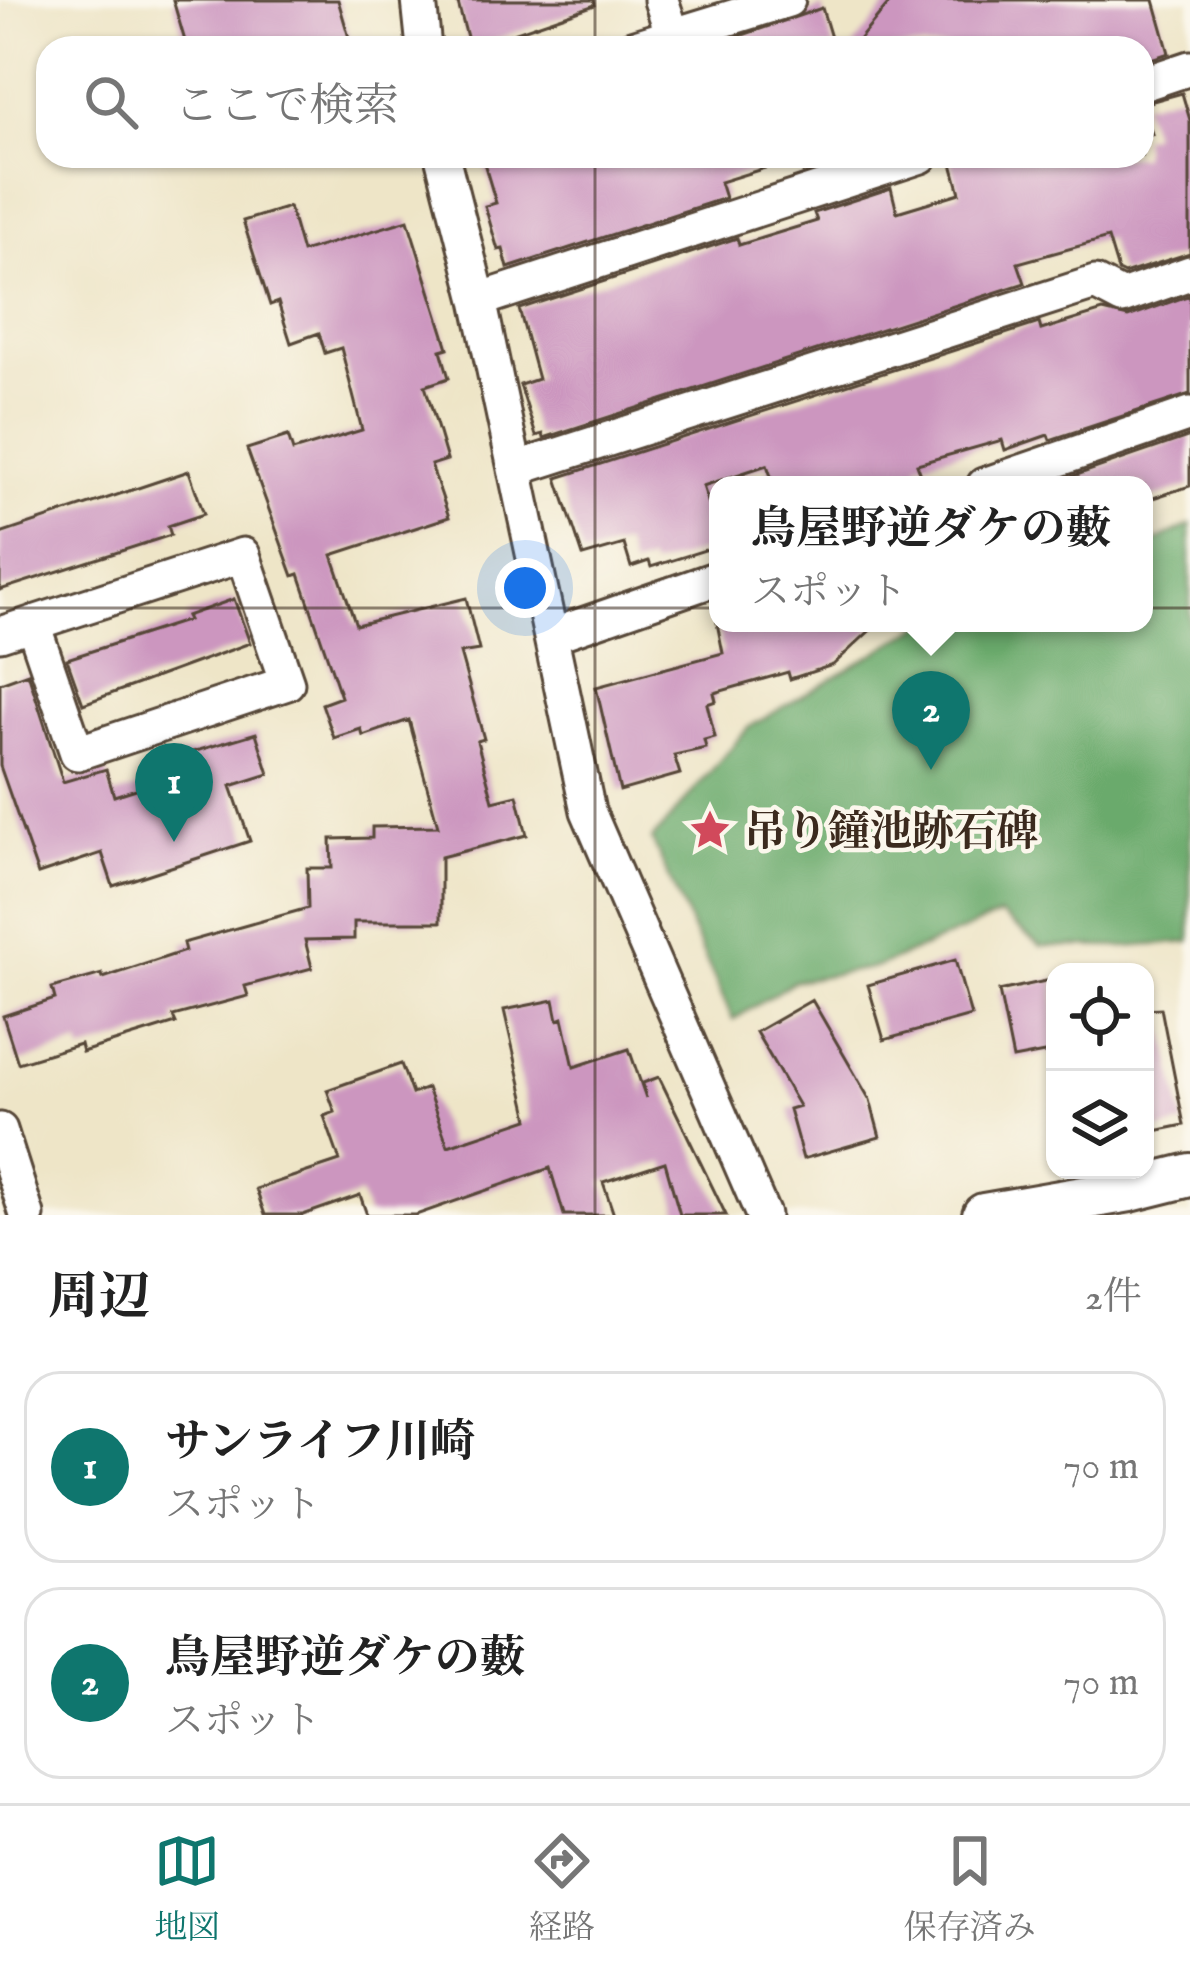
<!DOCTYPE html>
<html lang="ja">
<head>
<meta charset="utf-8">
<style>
	:root { --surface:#fff; --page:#f6f6f6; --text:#222; --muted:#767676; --line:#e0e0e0; --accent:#0f766e }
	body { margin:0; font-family:"IM FELL English","Noto Serif JP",serif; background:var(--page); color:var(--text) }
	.controls { position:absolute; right:36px; bottom:36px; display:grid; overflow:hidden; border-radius:24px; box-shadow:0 3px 9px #0004 }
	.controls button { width:108px; height:108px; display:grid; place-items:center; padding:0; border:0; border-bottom:3px solid var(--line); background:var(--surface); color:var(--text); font:60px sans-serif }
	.you { position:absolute; left:525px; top:588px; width:42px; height:42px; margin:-30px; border:9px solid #fff; border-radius:50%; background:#1a73e8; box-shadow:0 0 0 18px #1a73e833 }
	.badge { display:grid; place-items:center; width:78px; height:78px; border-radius:50%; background:var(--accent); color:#fff; font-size:39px; font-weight:700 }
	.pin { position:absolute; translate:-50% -99px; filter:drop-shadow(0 3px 6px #0008) }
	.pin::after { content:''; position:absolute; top:63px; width:42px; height:36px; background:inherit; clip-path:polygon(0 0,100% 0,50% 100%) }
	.popup { position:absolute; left:709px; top:476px; width:444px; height:156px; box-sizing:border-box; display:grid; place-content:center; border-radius:24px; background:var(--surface); filter:drop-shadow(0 3px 9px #0005); font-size:39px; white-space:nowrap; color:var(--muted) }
	.popup b { font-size:45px; color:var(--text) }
	.popup::after { content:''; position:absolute; left:50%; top:100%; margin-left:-24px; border:24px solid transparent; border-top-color:var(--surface) }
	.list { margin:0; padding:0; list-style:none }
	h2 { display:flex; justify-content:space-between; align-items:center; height:156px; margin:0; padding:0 48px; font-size:51px }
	h2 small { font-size:39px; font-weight:400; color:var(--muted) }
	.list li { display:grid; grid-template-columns:78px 1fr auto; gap:36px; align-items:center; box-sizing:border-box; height:192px; margin:0 24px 24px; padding:0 24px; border:3px solid var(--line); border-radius:36px }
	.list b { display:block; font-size:45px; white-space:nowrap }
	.list p { margin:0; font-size:39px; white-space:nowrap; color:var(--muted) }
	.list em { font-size:39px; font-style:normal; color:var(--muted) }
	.icon { flex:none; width:66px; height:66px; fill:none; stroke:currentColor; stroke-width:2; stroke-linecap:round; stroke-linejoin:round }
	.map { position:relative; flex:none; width:1190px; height:1215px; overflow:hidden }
	.search { position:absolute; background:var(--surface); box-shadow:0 3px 9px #0004; left:36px; right:36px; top:36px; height:132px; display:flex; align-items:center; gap:30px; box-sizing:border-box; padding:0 42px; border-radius:36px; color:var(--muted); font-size:45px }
	.sheet { height:588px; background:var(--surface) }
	nav { display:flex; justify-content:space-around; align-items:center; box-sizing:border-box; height:168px; border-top:3px solid var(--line); background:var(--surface); font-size:33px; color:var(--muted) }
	nav a { display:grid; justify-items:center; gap:6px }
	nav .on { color:var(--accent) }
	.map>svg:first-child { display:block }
</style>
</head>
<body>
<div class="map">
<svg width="1190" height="1215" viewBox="0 0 1190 1215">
	<rect width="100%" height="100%" fill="#fbf7ec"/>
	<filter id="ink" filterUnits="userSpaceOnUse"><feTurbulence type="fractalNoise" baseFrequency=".00833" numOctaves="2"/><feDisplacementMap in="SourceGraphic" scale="24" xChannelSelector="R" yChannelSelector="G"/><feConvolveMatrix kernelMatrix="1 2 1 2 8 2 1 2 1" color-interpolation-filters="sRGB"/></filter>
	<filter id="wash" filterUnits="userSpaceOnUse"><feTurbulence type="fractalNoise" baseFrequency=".004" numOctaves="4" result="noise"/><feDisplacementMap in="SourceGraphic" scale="48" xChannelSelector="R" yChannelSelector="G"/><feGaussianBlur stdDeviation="2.7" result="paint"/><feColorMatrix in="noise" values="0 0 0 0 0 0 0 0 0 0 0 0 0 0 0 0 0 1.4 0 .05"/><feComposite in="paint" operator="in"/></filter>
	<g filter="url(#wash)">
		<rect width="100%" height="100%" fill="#eee5c7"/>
		<!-- forest -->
		<path fill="#6baa6c" stroke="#536a45" stroke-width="3" d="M1190 525V942L1125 947 1041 946 1000 915 877 967 794 981 733 1020 652 840 748 728 926 623H1144V547Z"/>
		<g id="blocks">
			<!-- building -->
			<path fill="#cc96bf" d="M173 0H338L352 48H187Z
				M457 0H594L595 5 470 48Z
				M892 0H1154L1169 53 1142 62V48H852Z
				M822 8 834 48H720L719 43Z
				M1182 93 1190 120V253L1124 274 1118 271 1108 238 1018 263 1025 283 544 438 543 434 536 436 520 385 538 379 519 309 737 238 739 245 817 221 814 213 891 188 897 212 960 193 950 156H1142V137L1152 134 1142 104Z
				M482 156H777L778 164 720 182 725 198 508 268 503 249 498 250 485 206 496 203Z
				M799 156H853L803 172Z
				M289 207 302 252 408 220 448 348 441 350 449 378 425 386 447 460 431 465 449 517 332 555 356 625 466 598 479 650 460 653 484 739 477 741 493 801 517 795 527 835 441 857V922H354V939L305 940 312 968 245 986 248 996 173 1016 176 1023 82 1052 80 1044 18 1063 3 1016 55 999 52 988 102 974 103 978 185 951 183 943 308 908 307 868H332L331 839 372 838V827L438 826 409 720 363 736 361 729 334 738 322 704 341 697 299 574 293 576 247 449 288 436 293 451 362 430 341 348 325 353 319 333 291 343 278 302 270 305 243 221Z
				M1190 295V394L1050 440 1048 435 1005 450 1002 440 917 464 920 472 905 477 908 485H774L767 465 703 486 718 532V546L651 567 649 561 631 567 624 544 583 556 557 478 1039 323 1041 330 1103 311 1128 317Z
				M1190 436V486L1144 501V485H1063L1062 480Z
				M189 471 204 514 168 526 171 535 0 590V534Z
				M234 599 250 643 83 704 67 659 188 620 186 616Z
				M717 623H878L833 665 790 679 788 672 714 693 716 701 707 704 715 737 704 740 706 748 674 755 680 774 620 791 596 687 723 653Z
				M28 673 63 782 106 769 114 796 174 777 169 759 256 733 269 774 231 786 250 841 113 886 102 853 38 874 0 766V683Z
				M955 960 971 1016 884 1040 868 985Z
				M1055 979V1051L1013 1059 999 991Z
				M554 1000 558 1020 563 1018 574 1067 629 1049 646 1098 643 1083 659 1077 726 1215H680L665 1162 603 1182 614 1215H564L550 1168 416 1215H367L360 1195 303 1215H265L256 1189 340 1161 324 1116 335 1112 327 1090 401 1064 412 1094 427 1088 448 1146 529 1119 504 1010Z
				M812 1000 870 1100 880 1137 803 1159 789 1109 799 1106 756 1032Z
				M1161 1008 1184 1125 1145 1133V1009Z"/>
		</g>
	</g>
	<g filter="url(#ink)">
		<use href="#blocks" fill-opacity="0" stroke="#564637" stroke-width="3"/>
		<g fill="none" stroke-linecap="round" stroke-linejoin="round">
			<!-- minor casing -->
			<g stroke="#564637" stroke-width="39">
				<path id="minor" d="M419 0 424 48
					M661 0 673 36
					M632 48 788 0
					M1142 84 1190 68
					M442 156 479 300 588 811 763 1215
					M479 300 921 156
					M515 469 1095 283 1122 297 1190 273
					M984 485 1190 414
					M0 634 243 555 287 683 77 753 33 624
					M551 636 718 578
					M0 1130 27 1215"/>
			</g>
			<!-- tertiary casing -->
			<g stroke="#564637" stroke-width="48">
				<path id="tertiary" d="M984 1215 1130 1190 1190 1175"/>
			</g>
			<!-- minor -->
			<use href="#minor" stroke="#fff" stroke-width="33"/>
			<!-- tertiary -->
			<use href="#tertiary" stroke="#fff" stroke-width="42"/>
		</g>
	</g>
	<!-- grid -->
	<path fill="none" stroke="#3b2a1e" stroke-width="3" stroke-opacity="0.55" d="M595 0V48M595 156V1215M0 608H1190"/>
	<!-- icons -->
	<defs>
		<g id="sight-bare" transform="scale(3.24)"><path d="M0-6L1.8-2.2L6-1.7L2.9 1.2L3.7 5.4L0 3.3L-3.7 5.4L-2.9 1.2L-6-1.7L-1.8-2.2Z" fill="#d1495b" stroke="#fbf7ec" stroke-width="2.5" paint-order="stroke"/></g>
	</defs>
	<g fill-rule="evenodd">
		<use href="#sight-bare" x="710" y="830"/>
	</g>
	<g text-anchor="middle" stroke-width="9" stroke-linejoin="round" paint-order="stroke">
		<!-- poi labels -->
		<g font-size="42" font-weight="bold" fill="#3b2a1e" stroke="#fbf7ec" text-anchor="start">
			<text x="744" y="845">吊り鐘池跡石碑</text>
		</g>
	</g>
</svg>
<div class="controls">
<button><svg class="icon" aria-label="locate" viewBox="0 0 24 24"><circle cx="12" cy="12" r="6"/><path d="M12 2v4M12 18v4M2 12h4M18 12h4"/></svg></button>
<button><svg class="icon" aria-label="layers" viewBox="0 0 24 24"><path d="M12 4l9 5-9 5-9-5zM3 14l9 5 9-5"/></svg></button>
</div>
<div class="you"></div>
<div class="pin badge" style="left:174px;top:842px">1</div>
<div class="pin badge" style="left:931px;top:770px">2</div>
<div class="popup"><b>鳥屋野逆ダケの藪</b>スポット</div>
<div class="search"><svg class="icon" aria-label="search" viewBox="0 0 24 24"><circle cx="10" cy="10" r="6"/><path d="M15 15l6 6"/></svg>ここで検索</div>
</div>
<section class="sheet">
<h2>周辺<small>2件</small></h2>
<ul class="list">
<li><span class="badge">1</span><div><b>サンライフ川崎</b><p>スポット</p></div><em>70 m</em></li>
<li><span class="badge">2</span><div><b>鳥屋野逆ダケの藪</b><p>スポット</p></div><em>70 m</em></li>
</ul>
</section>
<nav>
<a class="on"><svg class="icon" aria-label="map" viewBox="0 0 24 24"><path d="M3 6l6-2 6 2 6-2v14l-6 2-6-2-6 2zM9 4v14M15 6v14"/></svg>地図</a>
<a><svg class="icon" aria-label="directions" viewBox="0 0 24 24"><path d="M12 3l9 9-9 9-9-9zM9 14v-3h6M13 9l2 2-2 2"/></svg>経路</a>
<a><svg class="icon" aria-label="saved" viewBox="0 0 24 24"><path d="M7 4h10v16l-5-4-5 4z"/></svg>保存済み</a>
</nav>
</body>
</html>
